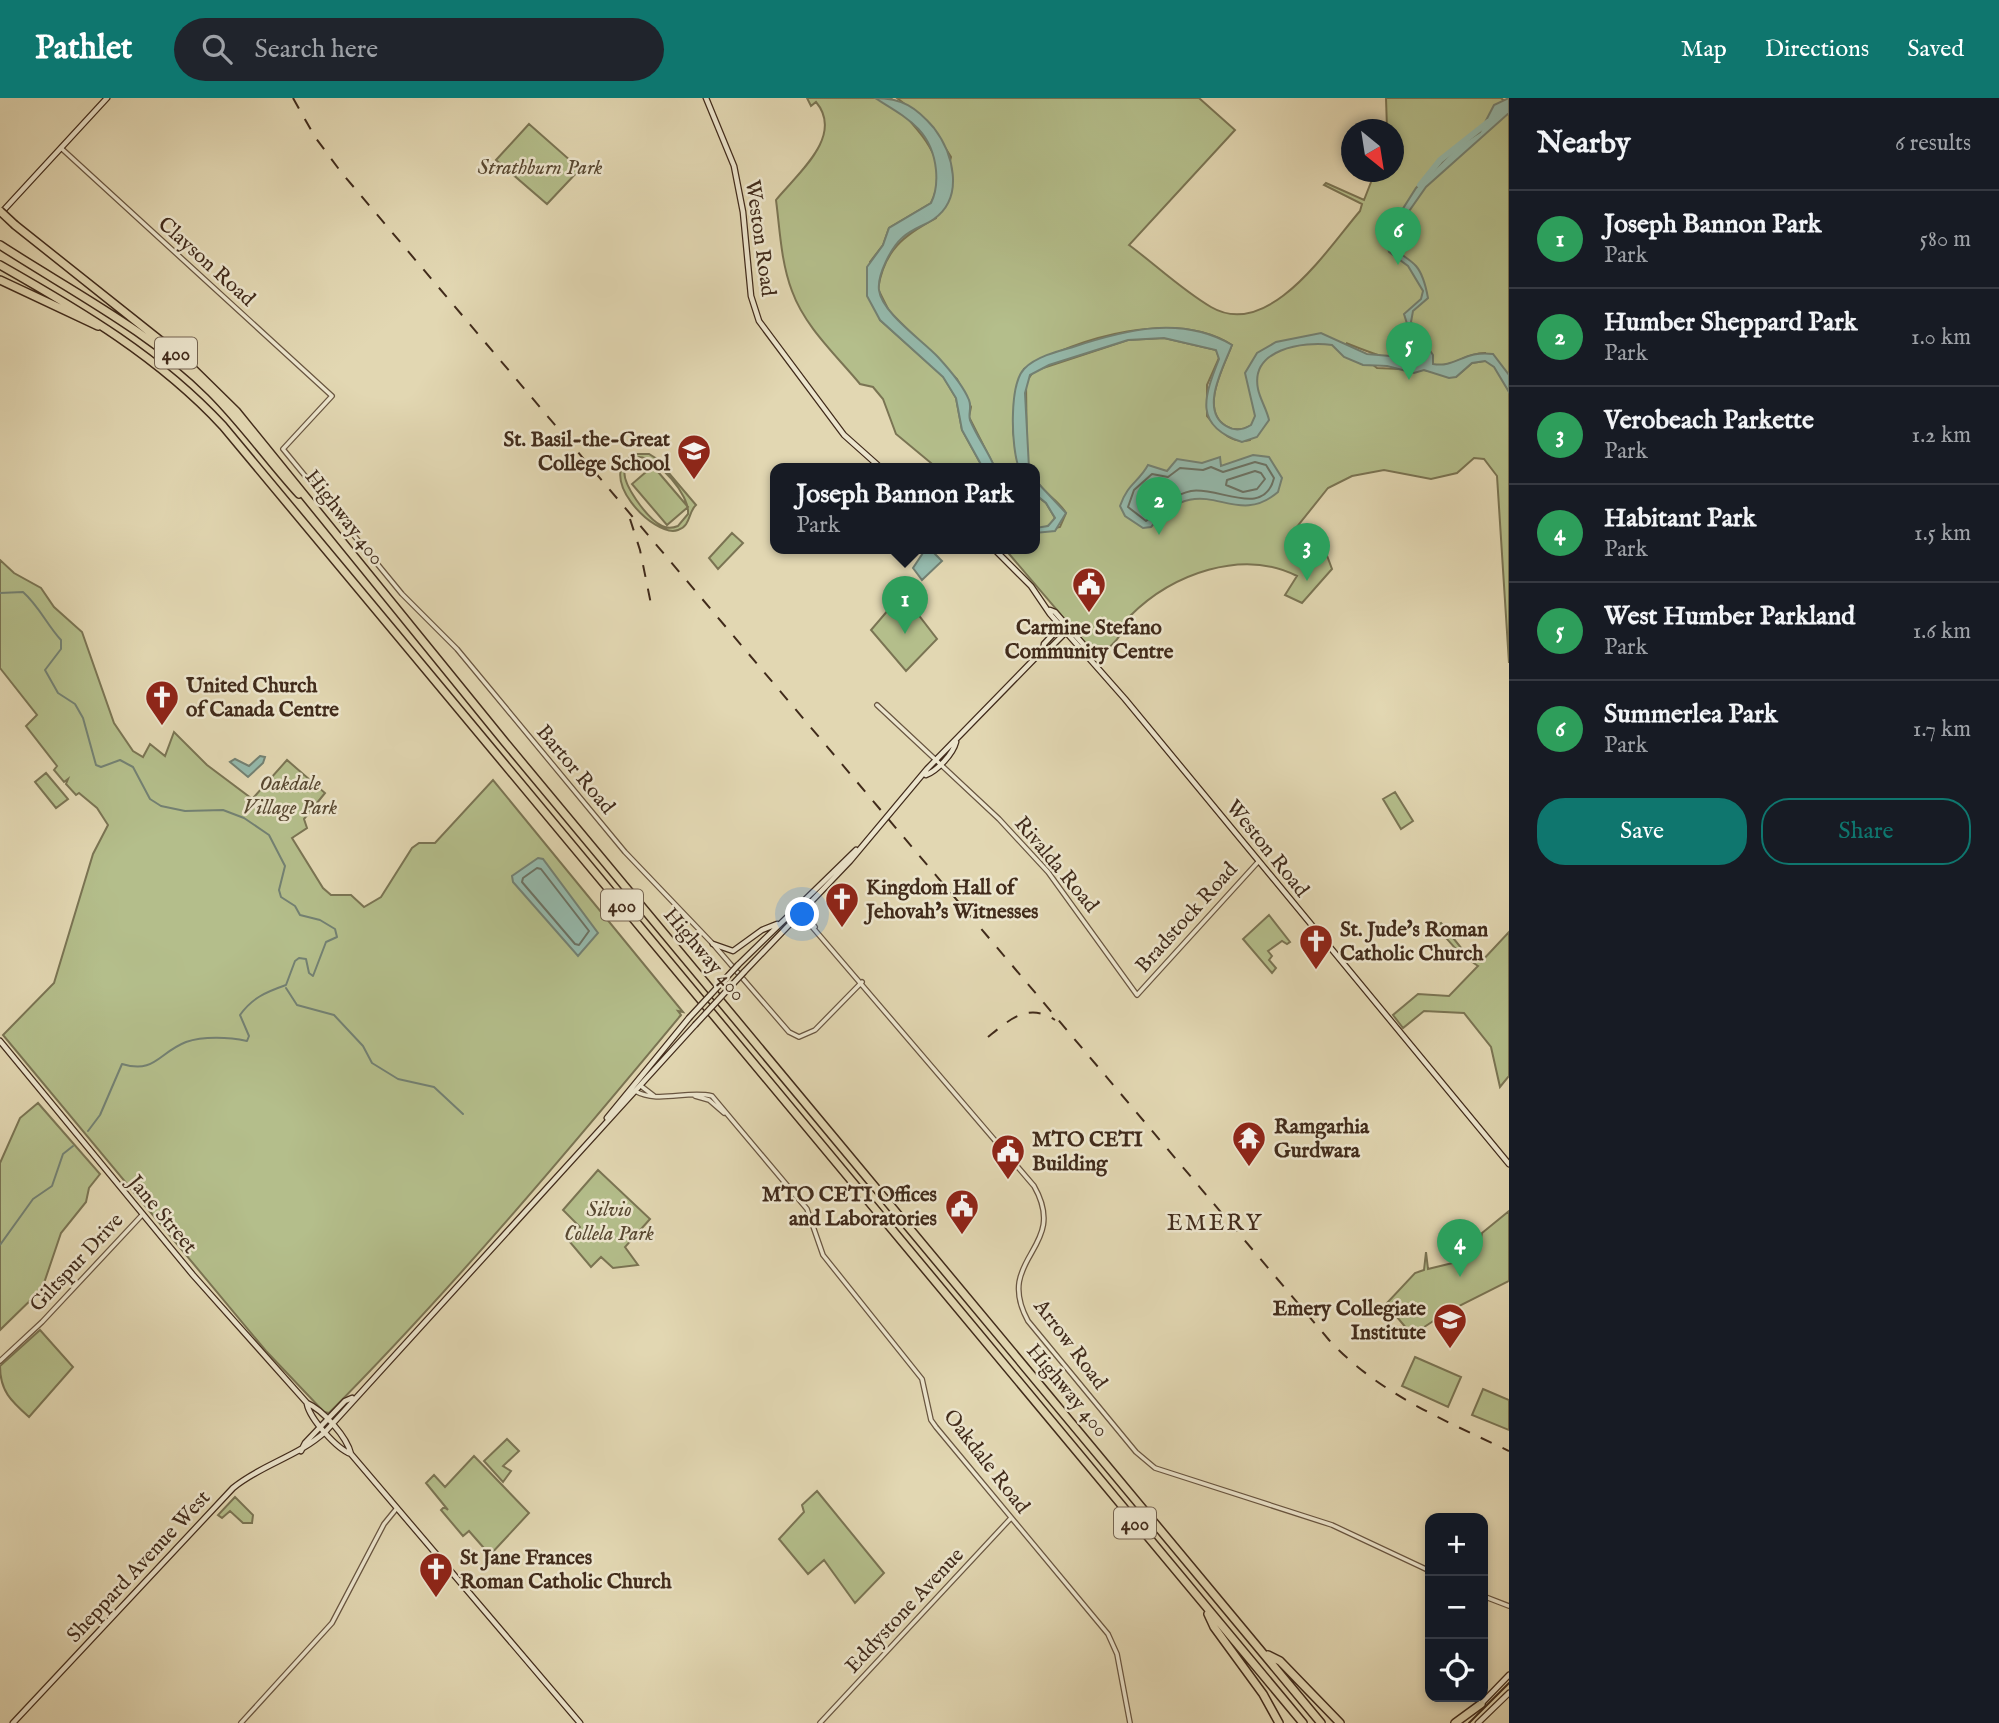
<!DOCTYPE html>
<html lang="en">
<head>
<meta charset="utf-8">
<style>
	:root { --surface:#171b24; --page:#20242c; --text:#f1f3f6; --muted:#9ea1a6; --line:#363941; --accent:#0f766e }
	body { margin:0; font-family:"IM FELL English",serif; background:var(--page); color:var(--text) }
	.controls { position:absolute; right:21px; bottom:21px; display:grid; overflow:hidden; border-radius:14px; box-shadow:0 4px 10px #0003 }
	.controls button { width:63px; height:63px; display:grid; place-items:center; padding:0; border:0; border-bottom:2px solid var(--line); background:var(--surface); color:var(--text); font:35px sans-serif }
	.compass { position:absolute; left:1341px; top:21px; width:63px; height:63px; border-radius:50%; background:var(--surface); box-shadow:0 4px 10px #0003; rotate:150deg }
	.you { position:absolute; left:803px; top:817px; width:24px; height:24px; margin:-18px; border:5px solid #fff; border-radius:50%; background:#1a73e8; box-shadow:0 0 0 10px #1a73e833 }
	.badge { display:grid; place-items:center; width:46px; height:46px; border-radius:50%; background:var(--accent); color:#fff; font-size:23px; font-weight:700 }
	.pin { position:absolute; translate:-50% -58px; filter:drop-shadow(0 2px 4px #0008) }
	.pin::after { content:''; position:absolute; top:37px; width:24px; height:21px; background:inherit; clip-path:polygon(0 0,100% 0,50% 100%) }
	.popup { position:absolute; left:770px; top:365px; width:270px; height:91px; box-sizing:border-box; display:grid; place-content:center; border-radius:14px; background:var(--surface); filter:drop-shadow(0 2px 5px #0005); font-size:23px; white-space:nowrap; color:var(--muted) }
	.popup b { font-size:26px; color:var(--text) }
	.popup::after { content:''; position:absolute; left:50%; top:100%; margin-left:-14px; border:14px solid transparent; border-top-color:var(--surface) }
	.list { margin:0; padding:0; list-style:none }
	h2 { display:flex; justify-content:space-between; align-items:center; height:91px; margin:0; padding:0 28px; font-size:30px }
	h2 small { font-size:23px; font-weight:400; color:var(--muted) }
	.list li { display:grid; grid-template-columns:46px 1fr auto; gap:21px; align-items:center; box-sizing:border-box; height:98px; padding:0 28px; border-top:2px solid var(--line) }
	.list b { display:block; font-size:26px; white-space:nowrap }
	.list p { margin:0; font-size:23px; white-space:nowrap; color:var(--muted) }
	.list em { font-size:23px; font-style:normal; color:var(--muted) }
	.actions { display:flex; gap:14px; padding:21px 28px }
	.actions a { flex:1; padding:16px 0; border:2px solid var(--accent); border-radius:28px; text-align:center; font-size:24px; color:var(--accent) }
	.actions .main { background:var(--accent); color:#fff }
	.icon { flex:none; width:38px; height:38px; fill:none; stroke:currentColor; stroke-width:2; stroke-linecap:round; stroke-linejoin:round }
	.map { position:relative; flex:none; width:1509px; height:1625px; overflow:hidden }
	header { display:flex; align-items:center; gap:42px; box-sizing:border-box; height:98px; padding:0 35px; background:var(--accent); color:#fff }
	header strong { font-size:33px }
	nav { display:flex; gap:38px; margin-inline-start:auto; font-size:24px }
	.search { width:490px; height:63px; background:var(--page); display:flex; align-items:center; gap:18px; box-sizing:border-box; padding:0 24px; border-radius:38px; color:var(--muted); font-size:26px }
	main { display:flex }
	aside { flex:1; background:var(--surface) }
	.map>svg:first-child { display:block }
</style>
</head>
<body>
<header>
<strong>Pathlet</strong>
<div class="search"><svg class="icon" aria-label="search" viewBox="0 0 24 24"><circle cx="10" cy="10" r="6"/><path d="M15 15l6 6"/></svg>Search here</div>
<nav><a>Map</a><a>Directions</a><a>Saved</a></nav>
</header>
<main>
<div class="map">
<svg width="1509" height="1625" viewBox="0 0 1509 1625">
	<rect width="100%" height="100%" fill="#e2d7b2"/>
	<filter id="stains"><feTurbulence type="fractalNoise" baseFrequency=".00286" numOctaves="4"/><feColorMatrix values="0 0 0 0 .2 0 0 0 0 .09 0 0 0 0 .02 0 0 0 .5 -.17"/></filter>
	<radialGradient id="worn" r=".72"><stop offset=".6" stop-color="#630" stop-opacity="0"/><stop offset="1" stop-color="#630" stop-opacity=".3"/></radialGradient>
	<!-- green -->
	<path fill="#b4be8b" stroke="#7a7453" stroke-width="2" fill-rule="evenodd" d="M807 0H891C915 33 954 58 931 105L889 130 883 147 870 164 880 222 943 278 956 300 962 332 983 370H937L896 336 883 301 873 289 860 286C836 257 805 229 792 193 781 164 780 133 776 102 796 77 845 38 816 4L811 8Z
		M897 0H1199L1235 32 1129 147C1156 167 1182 192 1211 209 1269 243 1328 150 1360 113L1362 106 1324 87 1326 85 1364 102 1375 74H1394V32L1387 31 1386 0H1501L1509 7V565L1497 378 1484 361 1474 360 1457 375 1431 381 1384 372 1352 378 1328 390 1296 430 1304 461 1326 455 1332 471 1302 505 1285 497 1297 478C1242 450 1172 476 1130 518 1125 523 1124 531 1120 537 1115 546 1105 553 1097 559L1004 450H1034L1035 435 1060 429 1066 415C1055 397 1035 393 1034 370H1029L1027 365 1026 284 1034 273 1128 242 1164 240 1216 252 1219 260 1207 287V318C1219 331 1230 347 1250 342L1252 327C1243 332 1234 333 1226 328 1199 312 1224 268 1232 247 1176 211 1078 239 1024 271L1013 333 1019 370H995L969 319 971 309 957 281 889 213 878 191C884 152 904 137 936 120L951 59 930 26ZM1346 245C1373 256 1412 271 1442 267 1459 266 1463 256 1485 255V263L1472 265 1456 279 1424 272 1377 270Z
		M529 26 580 71 547 106 496 62Z
		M636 356H649L657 361 696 407C688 414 691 428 678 432 654 441 591 374 636 356ZM639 359C658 360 690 397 688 416L678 428C673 430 668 431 662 428 648 421 620 385 625 370Z
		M653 368 688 409 667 427 632 386Z
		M1034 396 1046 405 1055 420C1051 428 1043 432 1035 430Z
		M732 435 743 445 718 471 709 460Z
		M0 462 14 475 41 490 54 509 82 534 114 625 133 653 143 659 150 646 165 658 174 634 207 667 267 712 254 699 287 662 325 695 304 721 307 730 292 740 323 790 331 797H351L364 809 381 799 412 750 419 745H435L493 682 683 914 678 913 681 917C568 1053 453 1190 329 1315L324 1314 266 1253 3 937 54 885 93 756 108 727 97 710 79 695 76 697 66 686 68 681 64 684 54 672 57 668 26 628 37 617 0 570Z
		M900 503 917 515 937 541 906 573 871 532 895 504Z
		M46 675 68 701 56 710 35 684Z
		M1395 694 1413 723 1401 731 1383 701Z
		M1269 817 1290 844 1287 846 1282 843 1268 853 1272 858 1269 862 1276 870 1272 875 1243 841Z
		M1441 825 1466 856 1481 864 1509 834V978L1500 989 1491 949 1464 915 1424 913 1403 930 1393 917 1418 896 1449 898 1478 868C1460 857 1448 845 1437 827Z
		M38 1005 100 1076 89 1090 86 1104 61 1135 42 1191 0 1232V1065L20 1020Z
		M598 1072 650 1121 625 1149 638 1167 613 1170 601 1159 591 1169 569 1143 580 1129 563 1112Z
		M1509 1113V1183L1447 1214 1412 1237 1386 1206 1415 1175 1424 1172 1426 1154 1428 1171 1469 1161 1479 1153 1482 1135Z
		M40 1232 73 1269 29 1319C11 1303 0 1293 0 1268Z
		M1415 1259 1461 1279 1448 1309 1402 1288Z
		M1483 1291 1509 1302V1332L1472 1317Z
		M507 1341 519 1353 503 1368 511 1373 503 1384 484 1363Z
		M474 1358 529 1415 490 1457 469 1433 463 1438 441 1412 444 1409 448 1412 426 1385 434 1377 445 1389Z
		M817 1393 884 1475 855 1505 824 1462 808 1476 779 1441 804 1414 802 1407Z
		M235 1399 253 1417 252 1425H243L230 1413 222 1420 218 1417Z"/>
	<!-- water -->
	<path fill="#95baad" stroke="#738173" stroke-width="2" d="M875 0C902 0 916 9 934 30 953 55 965 99 934 121 924 128 911 131 902 140 891 150 877 177 879 192 882 215 922 242 938 259 949 271 963 287 969 302 972 309 968 316 970 322 977 339 988 353 995 370H983L962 332 956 300 943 279 880 222 867 198V169L883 147 889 130 931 105C936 95 937 83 936 72 932 32 907 20 875 0Z
		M1509 0V15L1426 89 1391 139C1392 155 1406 157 1416 168 1423 176 1426 189 1428 200L1413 213 1411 224 1433 257V266C1456 270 1464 252 1493 256L1509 277V294L1494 269 1485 263 1472 265 1456 279 1449 280 1424 272 1414 275 1387 268 1363 267 1344 259 1332 247C1303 243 1250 251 1258 291 1260 301 1267 312 1269 322L1257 339 1242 344C1193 328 1204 299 1219 261L1216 252 1164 240 1128 242 1049 267 1030 277 1025 295 1029 370H1019C1011 350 1009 287 1024 271 1035 259 1058 253 1073 249 1125 232 1181 217 1232 247 1224 268 1199 312 1226 328 1234 333 1243 332 1251 327L1255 318 1245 275 1257 255 1276 244 1321 235 1367 256 1390 258 1407 266 1416 265 1424 254 1409 232 1404 216 1421 201 1423 193 1408 168 1389 154 1385 139 1416 90 1457 49 1480 34 1494 7Z
		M1253 357 1269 359 1282 380 1278 394C1231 434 1204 366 1151 429L1143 430 1125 418 1120 408C1128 385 1138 385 1148 367L1167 373 1177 361 1202 365 1220 359 1221 368Z
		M1035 382 1066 415 1055 433 1035 435V430L1048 428 1055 420 1046 405 1035 396Z
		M930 451 942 463 922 482 913 470 925 452Z
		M260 658 265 659 263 665 248 679 230 664 235 661 249 668Z
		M538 760 543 761 598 835 578 858 513 784 512 778Z"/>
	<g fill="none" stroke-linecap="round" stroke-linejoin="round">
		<!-- shore -->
		<path stroke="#6b7264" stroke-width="2" d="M1255 364 1266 367 1274 380C1264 421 1218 388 1191 393 1169 398 1162 411 1146 423L1128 409 1134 392 1152 376 1168 379 1180 370 1203 372 1211 369 1223 374Z
			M1255 373 1261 375 1265 381 1257 391 1243 394 1226 387 1227 382Z
			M1155 386 1166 388 1167 393 1142 411 1138 406 1142 397Z
			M537 770 541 771 589 833 579 847 575 846 522 784 523 780Z"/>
		<!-- stream -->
		<path stroke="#738173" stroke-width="2" d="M1030 450V451
			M0 495 23 494C39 508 47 527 61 542V551L45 572 58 595 75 606 83 620 96 667 101 669 120 662 133 669 150 701 161 708 185 713 223 712 244 720 269 737 285 768 279 792 281 799 295 808 300 817 320 822 335 831 337 839 326 844 313 878 309 875 306 861 299 860 295 863 286 887C266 894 252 900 240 917L249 938 247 943C229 939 203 938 186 944 158 955 155 976 122 966L100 1017 88 1033
			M286 890 297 907 334 917 363 948 372 965 398 981 434 989 463 1016
			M0 1147 33 1101 52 1088 63 1056 73 1048"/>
		<!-- river -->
		<path stroke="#95baad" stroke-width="6" d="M1420 87 1440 62 1488 24"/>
		<!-- tertiary casing -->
		<g stroke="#695641" stroke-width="6">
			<path id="tertiary" d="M61 50 332 298 283 351 402 496 457 551 625 754 713 846 789 934 799 939 815 932 862 884
				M877 607 999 721 1048 774 1137 897 1258 764
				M799 807 815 829
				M796 810 1034 1088C1070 1151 993 1159 1028 1223L1136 1354 1155 1370 1332 1427 1430 1473
				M641 988 654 998
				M635 993C658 1006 687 992 712 998L807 1111 823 1157 922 1281 931 1322 936 1329 1108 1536 1117 1556 1130 1625
				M695 998 709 1002 724 1015
				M0 1263 42 1224 143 1116
				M1483 1498 1509 1508
				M241 1625 332 1525 384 1426 397 1410
				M820 1625 1011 1420"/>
		</g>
		<!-- secondary casing -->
		<g stroke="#412b1b" stroke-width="7">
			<path id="secondary" d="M706 0 734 68 743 114 751 198 759 223 844 337 881 370
				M1 115 107 0
				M993 450 1031 488 1050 516 1125 601 1509 1066
				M1050 512 1055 514 1083 546 1082 550
				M1043 552 1044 546 1058 531H1062
				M926 677C937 673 953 656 956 644
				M713 846 733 853 762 832 777 826
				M738 867 856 752
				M744 874 850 763 927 671 1043 552 1049 551 1063 537V531
				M0 943 193 1177 307 1305C323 1312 347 1339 351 1356L580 1625
				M607 1020 689 920
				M307 1306C310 1321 337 1351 351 1356
				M301 1353 305 1345 345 1303 352 1300
				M1481 1606 1509 1577
				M13 1625 233 1390C262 1366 298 1359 326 1333L695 927
				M1478 1625 1509 1595"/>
		</g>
		<!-- motorway casing -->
		<g stroke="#412b1b" stroke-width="10">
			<path id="motorway" d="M15 127 181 259 236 313 504 643 1321 1625
				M0 147C71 193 151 234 211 294 243 326 269 363 299 396
				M0 167C81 213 159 259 223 328L1303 1625
				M0 182 98 228
				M1208 1516 1214 1529 1263 1596 1279 1625
				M1268 1557 1280 1563 1340 1625
				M1455 1625 1481 1606"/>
		</g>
		<!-- tertiary -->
		<use href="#tertiary" stroke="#ece5cd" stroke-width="3.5"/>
		<!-- secondary -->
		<use href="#secondary" stroke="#ece5cd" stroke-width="4.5"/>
		<!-- motorway -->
		<use href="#motorway" stroke="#e2d7b2" stroke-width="7"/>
		<!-- tram -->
		<path stroke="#412b1b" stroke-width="2" d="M1469 1625 1509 1585"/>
		<!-- rail -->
		<path stroke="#412b1b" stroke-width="2" stroke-dasharray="12 12" stroke-linecap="butt" d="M293 0 315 39 341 74 1329 1242C1379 1296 1444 1322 1509 1353
			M630 421 640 452 652 511
			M988 939C1009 922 1028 904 1055 922"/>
		<!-- secondary-bridge casing -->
		<g stroke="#412b1b" stroke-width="7" stroke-linecap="butt">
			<path id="secondary-bridge" d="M689 920 738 867
				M695 927 744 874"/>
		</g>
		<!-- motorway-bridge casing -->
		<g stroke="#412b1b" stroke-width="10" stroke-linecap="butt">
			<path id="motorway-bridge" d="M0 113 15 127"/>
		</g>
		<!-- secondary-bridge -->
		<use href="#secondary-bridge" stroke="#ece5cd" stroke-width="4.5"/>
		<!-- motorway-bridge -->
		<use href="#motorway-bridge" stroke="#e2d7b2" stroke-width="7"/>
	</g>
	<!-- icons -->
	<defs>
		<g id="school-pin" transform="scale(1.75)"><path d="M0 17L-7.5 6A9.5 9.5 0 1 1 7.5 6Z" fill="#8f2418" stroke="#ece5cd"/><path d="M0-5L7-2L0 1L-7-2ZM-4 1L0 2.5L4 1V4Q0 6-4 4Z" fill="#fff"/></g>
		<g id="civic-pin" transform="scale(1.75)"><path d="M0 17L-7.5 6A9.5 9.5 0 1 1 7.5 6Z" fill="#8f2418" stroke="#ece5cd"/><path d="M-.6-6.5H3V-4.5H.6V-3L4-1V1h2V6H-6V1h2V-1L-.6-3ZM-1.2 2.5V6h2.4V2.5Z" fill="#fff"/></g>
		<g id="church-pin" transform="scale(1.75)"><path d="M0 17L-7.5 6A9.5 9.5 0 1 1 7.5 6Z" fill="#8f2418" stroke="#ece5cd"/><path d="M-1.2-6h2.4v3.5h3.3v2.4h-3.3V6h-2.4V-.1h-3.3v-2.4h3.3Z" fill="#fff"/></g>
		<g id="temple-pin" transform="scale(1.75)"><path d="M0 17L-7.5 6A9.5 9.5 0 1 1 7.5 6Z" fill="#8f2418" stroke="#ece5cd"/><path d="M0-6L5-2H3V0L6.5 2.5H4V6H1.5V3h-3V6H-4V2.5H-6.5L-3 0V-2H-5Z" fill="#fff"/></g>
	</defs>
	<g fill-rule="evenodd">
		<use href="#school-pin" x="694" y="353"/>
		<use href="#civic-pin" x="1089" y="486"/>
		<use href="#church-pin" x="162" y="599"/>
		<use href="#church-pin" x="842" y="801"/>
		<use href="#church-pin" x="1316" y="843"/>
		<use href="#temple-pin" x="1249" y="1040"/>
		<use href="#civic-pin" x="1008" y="1053"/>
		<use href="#civic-pin" x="962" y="1108"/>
		<use href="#school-pin" x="1450" y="1222"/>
		<use href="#church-pin" x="436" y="1471"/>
	</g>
	<g text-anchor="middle" stroke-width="5" stroke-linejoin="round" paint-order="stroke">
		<!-- shield labels -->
		<g fill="#ece5cd" stroke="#746350" stroke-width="2">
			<rect x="155" y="239.5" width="42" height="31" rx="5"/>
			<rect x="601" y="791.5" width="42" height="31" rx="5"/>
			<rect x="1114" y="1409.5" width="42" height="31" rx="5"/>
		</g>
		<g font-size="19" font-weight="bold" fill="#412b1b">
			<text x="176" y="262">400</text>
			<text x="622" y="814">400</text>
			<text x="1135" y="1432">400</text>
		</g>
		<!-- park labels -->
		<g font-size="21" font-style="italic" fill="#584831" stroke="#ece5cd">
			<text x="540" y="76">Strathburn Park</text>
			<text x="290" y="692">Oakdale<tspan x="290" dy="24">Village Park</tspan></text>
			<text x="609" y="1118">Silvio<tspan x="609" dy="24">Collela Park</tspan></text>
		</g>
		<!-- street labels -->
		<g font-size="21" fill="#412b1b" stroke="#ece5cd">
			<text transform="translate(761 140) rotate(82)" y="7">Weston Road</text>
			<text transform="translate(207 163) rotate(42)" y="7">Clayson Road</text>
			<text transform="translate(345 419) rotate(52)" y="7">Highway 400</text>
			<text transform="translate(576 671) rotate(50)" y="7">Bartor Road</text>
			<text transform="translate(1268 750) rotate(51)" y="7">Weston Road</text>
			<text transform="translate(1057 766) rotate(50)" y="7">Rivalda Road</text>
			<text transform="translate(1186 819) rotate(-48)" y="7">Bradstock Road</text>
			<text transform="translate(705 856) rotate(50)" y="7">Highway 400</text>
			<text transform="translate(163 1116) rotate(50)" y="7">Jane Street</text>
			<text transform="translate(76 1164) rotate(-47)" y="7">Giltspur Drive</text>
			<text transform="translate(1071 1246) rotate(53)" y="7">Arrow Road</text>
			<text transform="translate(1068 1292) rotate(50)" y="7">Highway 400</text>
			<text transform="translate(987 1363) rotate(52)" y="7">Oakdale Road</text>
			<text transform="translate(138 1468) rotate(-47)" y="7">Sheppard Avenue West</text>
			<text transform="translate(904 1512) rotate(-47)" y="7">Eddystone Avenue</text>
		</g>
		<!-- poi labels -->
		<g font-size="21" font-weight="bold" fill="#412b1b" stroke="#ece5cd" text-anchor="start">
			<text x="670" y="348" text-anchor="end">St. Basil-the-Great<tspan x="670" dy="24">College School</tspan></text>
			<text x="1089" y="536" text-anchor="middle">Carmine Stefano<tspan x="1089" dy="24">Community Centre</tspan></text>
			<text x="186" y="594">United Church<tspan x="186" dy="24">of Canada Centre</tspan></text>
			<text x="866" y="796">Kingdom Hall of<tspan x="866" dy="24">Jehovah's Witnesses</tspan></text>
			<text x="1340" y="838">St. Jude's Roman<tspan x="1340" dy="24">Catholic Church</tspan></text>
			<text x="1274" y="1035">Ramgarhia<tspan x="1274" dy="24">Gurdwara</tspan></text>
			<text x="1032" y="1048">MTO CETI<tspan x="1032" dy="24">Building</tspan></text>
			<text x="937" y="1103" text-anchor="end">MTO CETI Offices<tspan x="937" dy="24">and Laboratories</tspan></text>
			<text x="1426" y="1217" text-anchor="end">Emery Collegiate<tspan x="1426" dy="24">Institute</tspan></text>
			<text x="460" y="1466">St Jane Frances<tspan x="460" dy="24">Roman Catholic Church</tspan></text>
		</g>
		<!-- neighbourhood labels -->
		<g font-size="23" letter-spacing="2" fill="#412b1b" stroke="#ece5cd">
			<text x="1215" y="1132">EMERY</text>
		</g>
	</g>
	<rect width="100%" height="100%" filter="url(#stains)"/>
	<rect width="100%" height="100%" fill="url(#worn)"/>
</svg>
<div class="controls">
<button>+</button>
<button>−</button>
<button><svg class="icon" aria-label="locate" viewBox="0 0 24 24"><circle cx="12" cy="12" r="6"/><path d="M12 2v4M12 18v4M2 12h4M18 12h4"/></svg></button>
</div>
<svg class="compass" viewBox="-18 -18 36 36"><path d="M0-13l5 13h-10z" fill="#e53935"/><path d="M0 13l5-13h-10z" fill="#9ea1a6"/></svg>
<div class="you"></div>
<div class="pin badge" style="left:905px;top:536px;background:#2e9e5b">1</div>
<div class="popup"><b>Joseph Bannon Park</b>Park</div>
<div class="pin badge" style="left:1159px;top:437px;background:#2e9e5b">2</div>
<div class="pin badge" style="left:1307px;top:483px;background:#2e9e5b">3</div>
<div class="pin badge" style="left:1460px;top:1179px;background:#2e9e5b">4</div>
<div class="pin badge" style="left:1409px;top:282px;background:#2e9e5b">5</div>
<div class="pin badge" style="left:1398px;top:167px;background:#2e9e5b">6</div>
</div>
<aside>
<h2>Nearby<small>6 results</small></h2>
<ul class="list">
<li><span class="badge" style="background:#2e9e5b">1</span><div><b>Joseph Bannon Park</b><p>Park</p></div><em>580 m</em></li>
<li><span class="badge" style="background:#2e9e5b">2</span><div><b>Humber Sheppard Park</b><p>Park</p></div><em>1.0 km</em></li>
<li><span class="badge" style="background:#2e9e5b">3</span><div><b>Verobeach Parkette</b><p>Park</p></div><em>1.2 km</em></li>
<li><span class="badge" style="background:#2e9e5b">4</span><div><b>Habitant Park</b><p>Park</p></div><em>1.5 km</em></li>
<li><span class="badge" style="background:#2e9e5b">5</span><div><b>West Humber Parkland</b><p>Park</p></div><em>1.6 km</em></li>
<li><span class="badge" style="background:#2e9e5b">6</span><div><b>Summerlea Park</b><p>Park</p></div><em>1.7 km</em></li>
</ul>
<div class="actions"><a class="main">Save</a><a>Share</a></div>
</aside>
</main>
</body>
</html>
